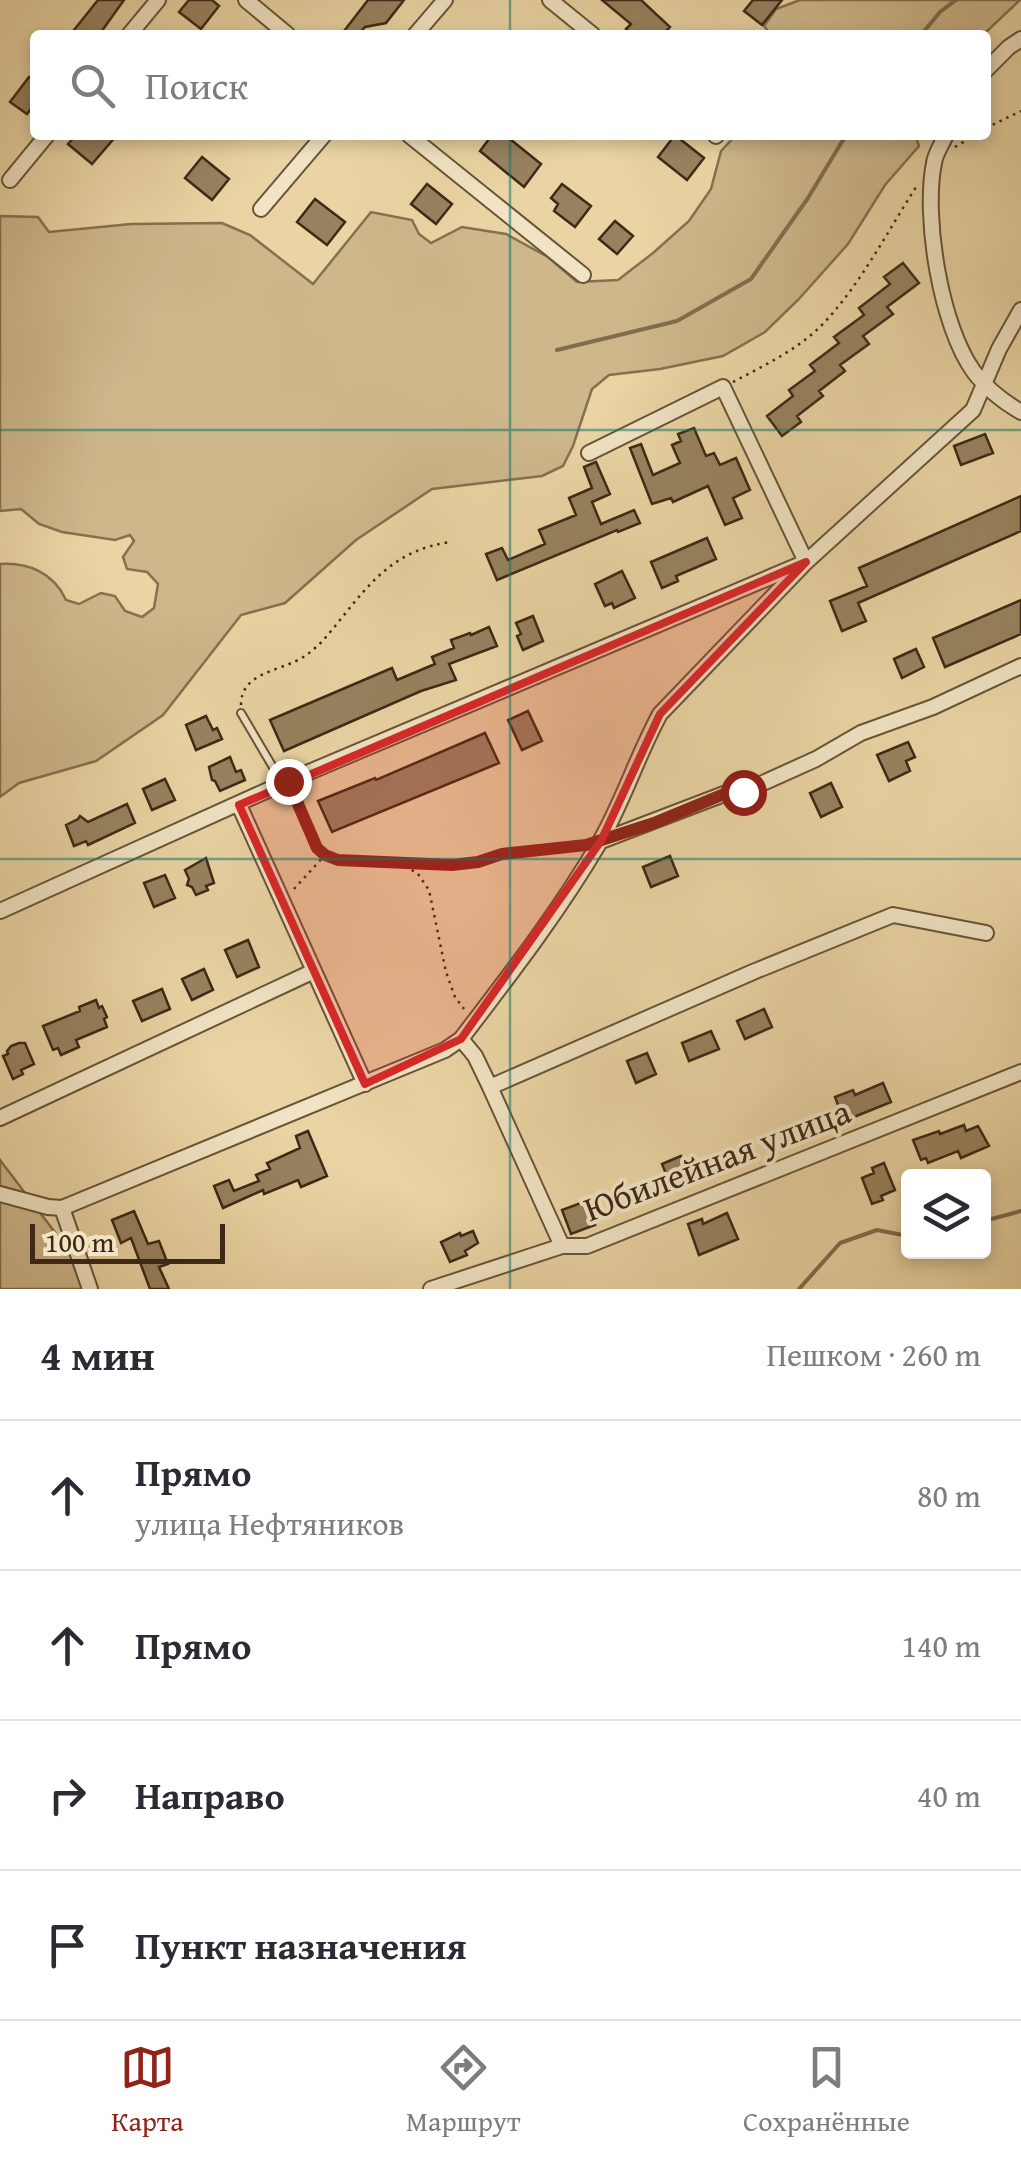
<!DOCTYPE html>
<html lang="ru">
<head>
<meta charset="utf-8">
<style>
	:root { --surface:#fff; --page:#f2f2f3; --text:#2b2b33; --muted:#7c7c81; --line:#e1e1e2; --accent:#8f2418 }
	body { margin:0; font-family:"Gentium Book Plus",serif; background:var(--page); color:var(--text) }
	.controls { position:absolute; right:30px; bottom:30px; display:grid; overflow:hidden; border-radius:10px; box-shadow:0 5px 15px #0003 }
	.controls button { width:90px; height:90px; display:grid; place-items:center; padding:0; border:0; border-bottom:2px solid var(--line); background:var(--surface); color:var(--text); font:50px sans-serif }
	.scale { position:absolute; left:30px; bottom:25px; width:195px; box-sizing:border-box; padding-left:10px; border:5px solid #3d2916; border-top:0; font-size:28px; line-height:35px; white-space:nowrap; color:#3d2916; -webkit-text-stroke:8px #f1e3c3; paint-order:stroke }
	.stop { position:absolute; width:30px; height:30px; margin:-22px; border:8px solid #8f2418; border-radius:50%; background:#fff }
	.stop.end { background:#8f2418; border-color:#fff; box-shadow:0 2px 10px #0008 }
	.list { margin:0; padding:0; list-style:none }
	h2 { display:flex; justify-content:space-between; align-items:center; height:130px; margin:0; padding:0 40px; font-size:42px }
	h2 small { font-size:32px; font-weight:400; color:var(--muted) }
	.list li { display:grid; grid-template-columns:65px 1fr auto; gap:30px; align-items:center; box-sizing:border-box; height:150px; padding:0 40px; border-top:2px solid var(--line) }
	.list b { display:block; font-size:38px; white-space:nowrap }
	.list p { margin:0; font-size:32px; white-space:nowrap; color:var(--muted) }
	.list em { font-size:32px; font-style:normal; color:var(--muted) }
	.icon { flex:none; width:55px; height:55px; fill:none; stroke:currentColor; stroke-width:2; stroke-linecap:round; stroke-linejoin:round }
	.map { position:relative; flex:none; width:1021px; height:1289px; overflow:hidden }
	.search { position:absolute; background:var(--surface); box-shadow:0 5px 15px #0003; left:30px; right:30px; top:30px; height:110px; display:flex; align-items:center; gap:25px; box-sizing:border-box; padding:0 35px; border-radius:10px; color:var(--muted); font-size:38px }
	.sheet { height:730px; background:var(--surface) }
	nav { display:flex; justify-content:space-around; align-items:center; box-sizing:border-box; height:140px; border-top:2px solid var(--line); background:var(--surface); font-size:28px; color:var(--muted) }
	nav a { display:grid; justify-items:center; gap:5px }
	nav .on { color:var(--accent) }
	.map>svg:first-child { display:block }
</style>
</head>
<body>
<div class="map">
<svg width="1021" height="1289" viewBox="0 0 1021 1289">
	<rect width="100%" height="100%" fill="#ead4a3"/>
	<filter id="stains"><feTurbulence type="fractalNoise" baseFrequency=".002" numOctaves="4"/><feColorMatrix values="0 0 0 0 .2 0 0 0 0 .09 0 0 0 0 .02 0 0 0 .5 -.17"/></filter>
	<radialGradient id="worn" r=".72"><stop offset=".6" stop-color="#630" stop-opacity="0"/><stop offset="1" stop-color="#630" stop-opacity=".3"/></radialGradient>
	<!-- green -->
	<path fill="#cdb78b" stroke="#857050" stroke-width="2.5" d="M800 0H1020L983 35H771L764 26 776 9Z
		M736 135H907L916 137 919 146 885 185 848 244 798 300 765 332 723 356 660 369 609 375 592 389 573 446 563 466 542 476 432 489 356 540 285 603 241 615 163 715 96 761 19 783 0 797V564C28 562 54 573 66 600L79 604 101 593 115 596 125 611 142 617 154 608 158 584 147 572 127 569 123 557 134 541 130 535 115 540 62 532 39 524 21 509 0 511V216L38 217 49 232 131 224 222 223 250 235 313 284 371 212 412 220 419 234 431 243 462 227 506 234 548 257 577 282 618 280 653 253 689 221 711 189 721 151Z
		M0 1160 98 1289H0Z"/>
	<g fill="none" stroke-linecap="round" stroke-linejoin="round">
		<!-- stream -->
		<path stroke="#816d4e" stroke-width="4" d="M921 35 940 12 956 0
			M557 350 677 321 751 279 808 198 846 135
			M984 1221 1021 1211
			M799 1289 840 1243 877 1230 908 1236"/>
	</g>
	<!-- building -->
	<path fill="#97825f" stroke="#3d2916" stroke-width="2.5" d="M98 0H124L99 35H70Z
		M189 0H212L219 6 201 29 179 12Z
		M368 0H404L386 23 365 27 358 35H341Z
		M602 0H641L670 27 662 35H633L626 29 631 24Z
		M753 0H782L762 25 744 11Z
		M29 77 35 82V103L27 114 10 102Z
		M76 135H117L92 164 68 144Z
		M492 135H505L541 164 524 187 480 151Z
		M675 135 704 158 687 180 658 157Z
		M202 157 229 179 212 200 185 178Z
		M427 184 452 204 436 224 411 204Z
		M562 184 591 206 575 227 554 211 558 204 551 198Z
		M315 199 345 222 327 245 297 222Z
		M615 221 633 236 617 254 599 239Z
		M903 263 919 283 887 307 893 314 863 336 869 344 840 365 845 371 819 391 823 396 797 416 801 422 782 436 767 416 793 396 789 390 815 371 810 365 839 343 834 337 864 315 859 308 890 284 884 277Z
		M694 428 706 456 714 453 720 465 736 458 750 490 733 498 742 518 725 525 708 486 673 502 671 498 652 504 630 448 641 444 653 475 680 463 672 445 681 441 678 434Z
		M985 434 993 453 961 465 954 446Z
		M596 462 610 494 592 502 601 524 634 510 640 523 618 532 617 530 497 580 486 554 502 548 508 560 545 544 539 530 576 515 569 498 592 488 584 467Z
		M1021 496V531L858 603 866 621 842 631 830 601 867 586 859 568Z
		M707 538 716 559 676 576 678 581 662 588 651 562Z
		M622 571 635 598 614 608 612 603 605 606 595 584Z
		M1021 600V634L945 667 933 638Z
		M533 616 543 641 523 650 517 636 521 634 516 623Z
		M489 627 497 646 449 664 456 680 421 691 284 751 270 720 392 668 397 680 435 664 432 657 454 648 451 640 470 633 471 635Z
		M916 649 924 667 902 678 894 659Z
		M528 711 542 741 522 750 508 720Z
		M206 716 213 730 217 728 222 739 196 750 186 725Z
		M485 733 499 763 332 832 318 801 375 778 376 780Z
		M908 742 915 757 906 761 910 771 889 781 877 755Z
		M230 757 236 772 241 770 245 780 220 791 215 781 212 780 209 767Z
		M165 779 175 800 152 810 143 789Z
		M831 783 842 807 821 817 810 793Z
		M127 804 135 823 88 845 86 841 74 846 66 825 78 819 80 816 88 822Z
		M670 856 678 876 651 887 643 867Z
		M206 858 214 883 206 886 208 890 196 895 192 887 187 885 189 879 185 870Z
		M165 875 175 898 154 907 144 883Z
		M248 940 259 967 237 977 225 950Z
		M204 969 213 990 192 1000 182 979Z
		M162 989 170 1009 142 1021 133 1001Z
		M96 1000 99 1008 102 1006 107 1017 104 1019 107 1027 76 1040 79 1047 61 1055 58 1048 53 1050 43 1026 80 1011 79 1007Z
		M764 1009 772 1027 745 1039 737 1021Z
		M711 1031 719 1049 689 1061 682 1043Z
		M19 1043H25L34 1064 21 1070 23 1074 13 1079 3 1056 8 1054 7 1051 11 1046Z
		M647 1053 656 1074 636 1083 627 1061Z
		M883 1083 891 1102 844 1121 835 1097 853 1090 855 1095Z
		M964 1125 966 1131 978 1126 989 1146 961 1158 958 1151 928 1163 926 1158 921 1160 913 1140 939 1131 940 1134Z
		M308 1131 327 1176 301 1187 298 1180 264 1194 263 1190 223 1208 214 1186 229 1180 234 1191 259 1181 256 1175 270 1169 267 1163 300 1148 296 1136Z
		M681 1156 692 1183 673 1191 662 1164Z
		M884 1163 895 1190 881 1196 883 1200 872 1204 862 1178 874 1173 872 1168Z
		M586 1201 595 1225 571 1234 562 1210Z
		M134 1211 148 1244 159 1241 168 1264 159 1267 169 1289H150L131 1238 121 1243 112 1220Z
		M727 1213 738 1239 699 1255 688 1224 702 1219 703 1224Z
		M473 1231 478 1243 465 1251 467 1255 450 1262 441 1242 460 1233 461 1236Z"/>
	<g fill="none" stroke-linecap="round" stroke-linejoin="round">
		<!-- service casing -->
		<g stroke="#685439" stroke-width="10">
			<path id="service" d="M241 713 274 769 288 781"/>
		</g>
		<!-- minor casing -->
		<g stroke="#685439" stroke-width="18">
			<path id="minor" d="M246 0 288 35
				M550 0 593 35
				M129 35 158 0
				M415 35 445 0
				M986 70 1009 47 1021 39
				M409 135 583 275
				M715 135 716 136
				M946 135C942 144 935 154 934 163 923 218 941 327 974 372 986 388 1004 402 1021 412
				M10 180 47 135
				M261 209 324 135
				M239 805 365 1084
				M601 841 724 794 743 792 816 759 861 733 933 707 1021 666
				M0 911 288 781 806 562 723 387 589 453
				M461 1039C509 976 558 913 598 845 622 805 637 756 660 714L806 562 973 410 999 349 1021 310
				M490 1087 753 972 893 915 986 933
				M0 1118 314 971
				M0 1194 48 1207 62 1208 90 1289
				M62 1208 445 1050 461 1039 475 1056 490 1087 562 1246
				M431 1289 562 1246H587L1021 1072"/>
		</g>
		<!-- path -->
		<path stroke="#3d2916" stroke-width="2.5" stroke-dasharray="2.5 5" stroke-linecap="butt" d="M986 128 1021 111
			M955 147 975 135
			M733 382C763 366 795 351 820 327 860 286 887 232 918 184
			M241 705C241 675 273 672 296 661 315 652 327 636 340 620 372 580 396 550 450 542
			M292 792 317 848 325 855 338 860 452 865 478 862 502 854 582 845
			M399 862 418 874 429 890 446 972 455 997 464 1009
			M294 889 325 855"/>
		<!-- service -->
		<use href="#service" stroke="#f1e3c3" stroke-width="6"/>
		<!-- minor -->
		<use href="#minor" stroke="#f1e3c3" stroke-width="14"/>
	</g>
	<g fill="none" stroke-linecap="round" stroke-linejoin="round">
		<!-- route -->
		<path stroke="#8f2418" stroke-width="12" d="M288 781 317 848 325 855 338 860 452 865 478 862 502 854 586 845 654 823 724 794 743 792"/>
	</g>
	<!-- marked area -->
	<path fill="#d62828" fill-opacity="0.2" stroke="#d62828" stroke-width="8" stroke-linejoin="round" d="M806 562 660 714 601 841 461 1039 365 1084 239 805Z"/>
	<!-- grid -->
	<path fill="none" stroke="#0f766e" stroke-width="2.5" stroke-opacity="0.55" d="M510 0V35M510 135V1289M0 430H1021M0 859H1021"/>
	<g text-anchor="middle" stroke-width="8" stroke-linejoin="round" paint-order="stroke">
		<!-- street labels -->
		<g font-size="35" fill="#3d2916" stroke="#f1e3c3">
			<text transform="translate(717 1160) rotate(-21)" y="12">Юбилейная улица</text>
		</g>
	</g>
	<rect width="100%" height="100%" filter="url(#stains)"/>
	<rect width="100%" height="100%" fill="url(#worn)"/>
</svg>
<div class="controls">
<button><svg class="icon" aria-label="layers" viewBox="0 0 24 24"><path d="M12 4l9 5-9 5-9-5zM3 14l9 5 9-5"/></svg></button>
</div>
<div class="scale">100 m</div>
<div class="stop" style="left:743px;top:792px"></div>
<div class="stop end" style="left:288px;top:781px"></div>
<div class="search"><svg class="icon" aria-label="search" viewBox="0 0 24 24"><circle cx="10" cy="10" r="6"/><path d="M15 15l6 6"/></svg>Поиск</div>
</div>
<section class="sheet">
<h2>4 мин<small>Пешком · 260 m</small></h2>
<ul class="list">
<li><svg class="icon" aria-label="ahead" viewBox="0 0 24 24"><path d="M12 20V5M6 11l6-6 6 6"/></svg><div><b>Прямо</b><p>улица Нефтяников</p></div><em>80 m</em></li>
<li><svg class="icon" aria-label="ahead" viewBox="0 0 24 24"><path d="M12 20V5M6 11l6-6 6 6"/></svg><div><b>Прямо</b></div><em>140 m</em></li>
<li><svg class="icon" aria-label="right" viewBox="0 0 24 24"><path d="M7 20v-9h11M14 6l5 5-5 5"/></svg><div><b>Направо</b></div><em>40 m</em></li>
<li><svg class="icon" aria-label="arrive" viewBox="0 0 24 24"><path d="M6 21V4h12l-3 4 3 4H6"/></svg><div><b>Пункт назначения</b></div></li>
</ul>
</section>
<nav>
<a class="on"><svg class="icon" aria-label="map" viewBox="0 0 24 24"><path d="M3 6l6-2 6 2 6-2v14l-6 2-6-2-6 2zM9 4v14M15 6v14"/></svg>Карта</a>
<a><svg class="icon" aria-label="directions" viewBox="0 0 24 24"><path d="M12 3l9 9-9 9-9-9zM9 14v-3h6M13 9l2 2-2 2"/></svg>Маршрут</a>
<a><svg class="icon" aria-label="saved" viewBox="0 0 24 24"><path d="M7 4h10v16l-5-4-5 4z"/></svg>Сохранённые</a>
</nav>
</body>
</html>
